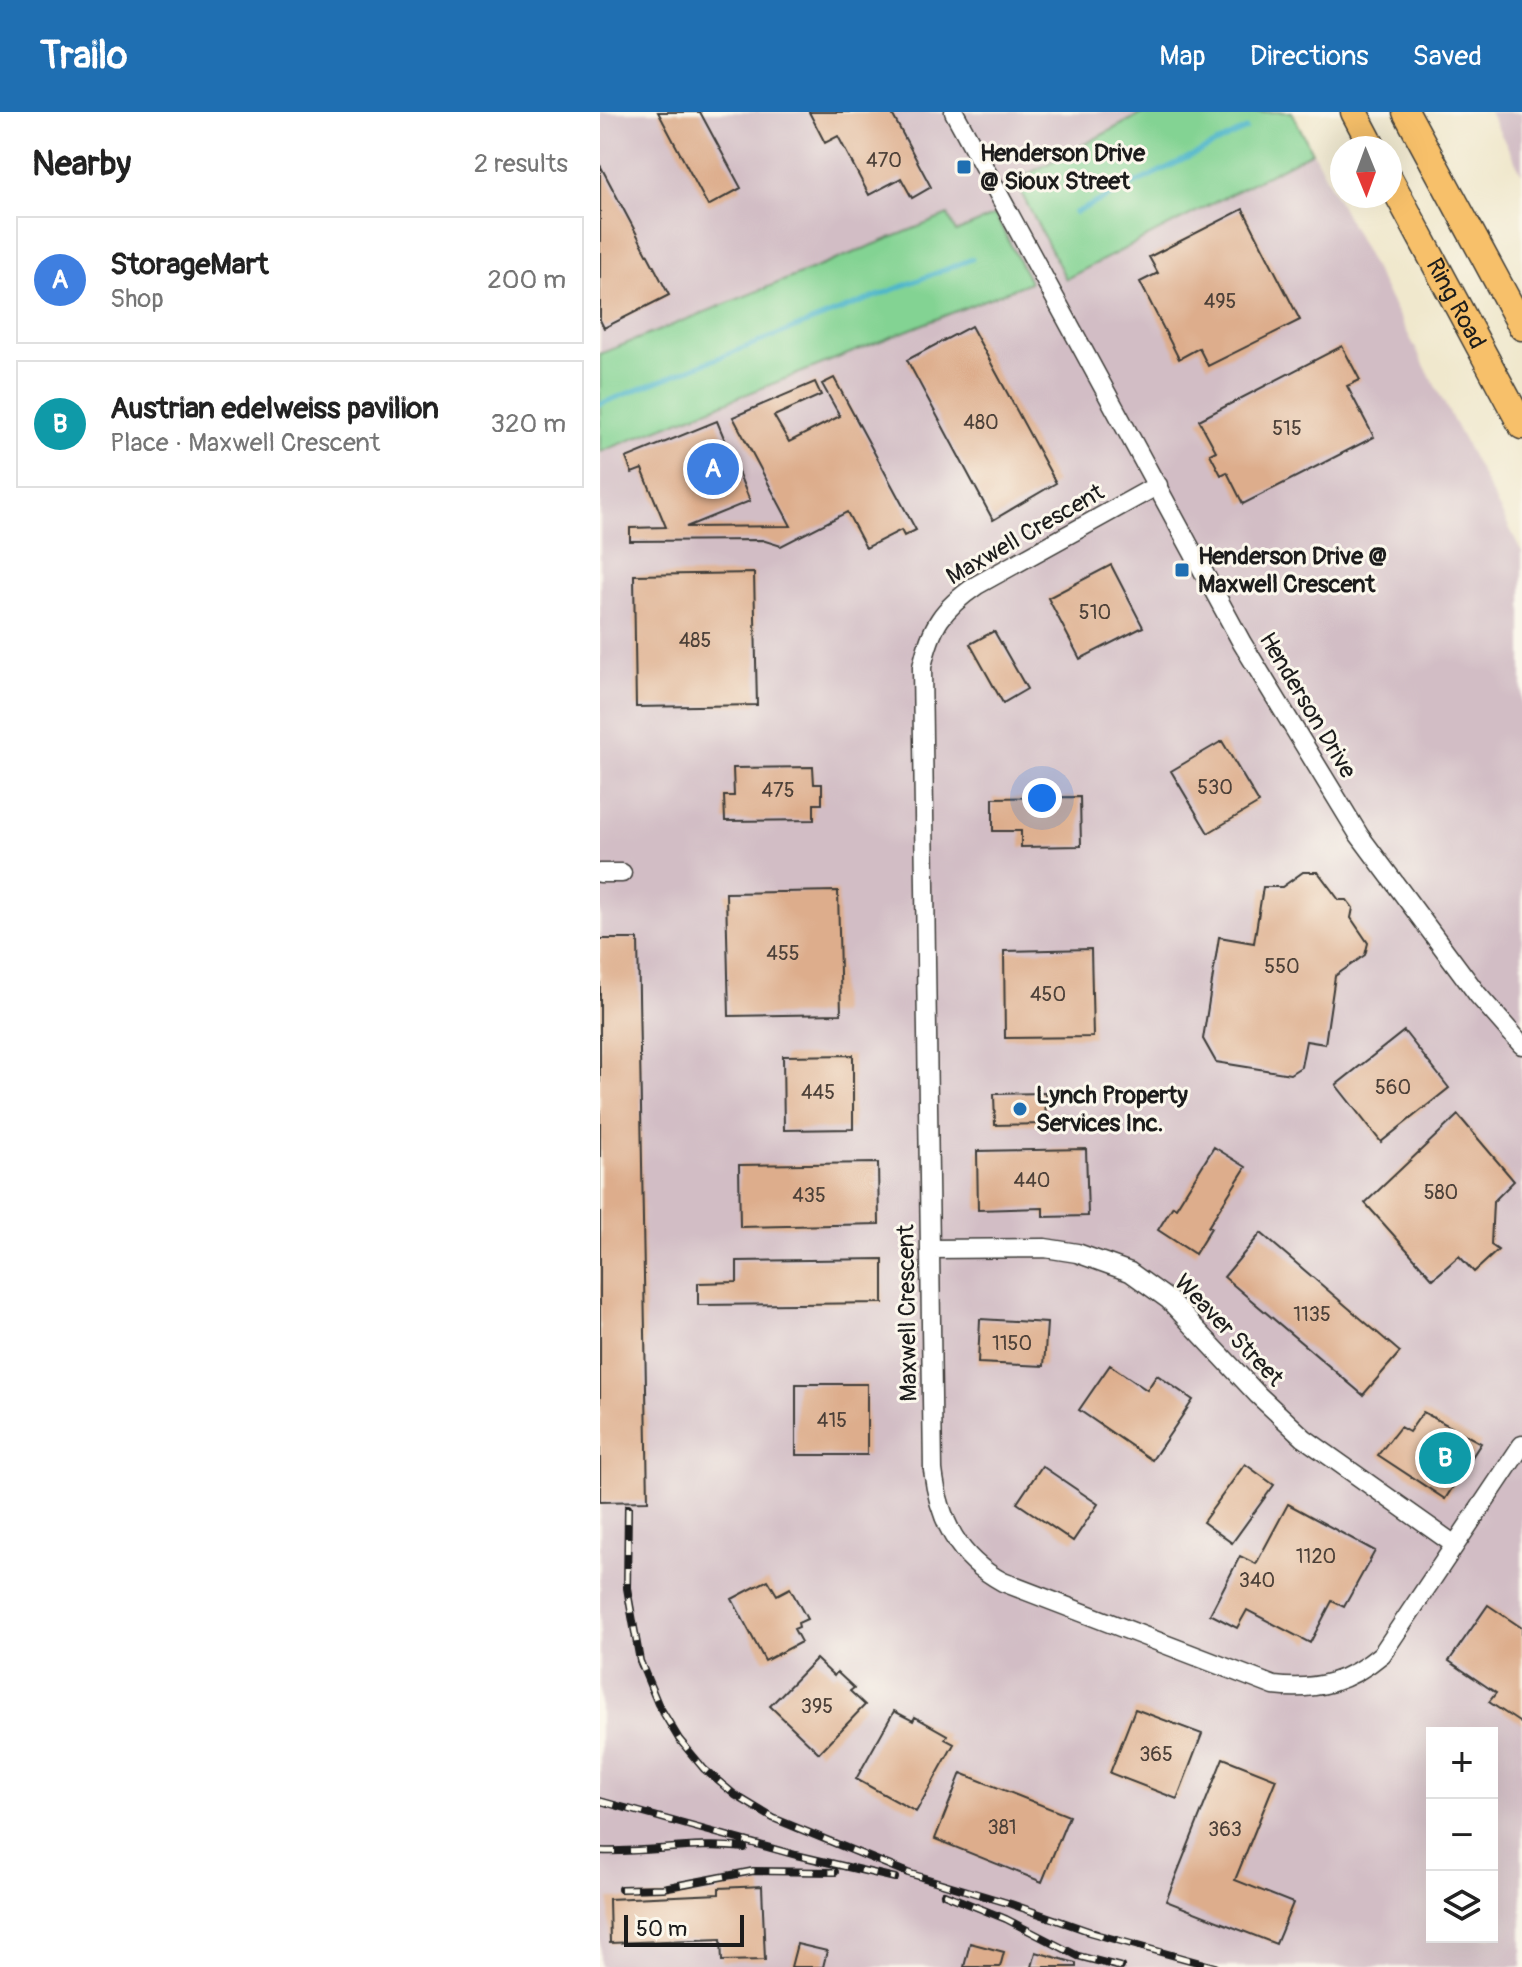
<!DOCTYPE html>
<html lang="en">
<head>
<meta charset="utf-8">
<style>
	:root { --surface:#fff; --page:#f6f6f6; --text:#222; --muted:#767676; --line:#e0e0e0; --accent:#1f6fb2 }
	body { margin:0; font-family:Pangolin,sans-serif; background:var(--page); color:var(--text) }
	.controls { position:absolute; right:24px; bottom:24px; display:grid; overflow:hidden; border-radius:0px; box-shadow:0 8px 32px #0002 }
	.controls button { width:72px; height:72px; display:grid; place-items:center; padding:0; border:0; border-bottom:2px solid var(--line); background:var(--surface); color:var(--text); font:40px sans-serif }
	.compass { position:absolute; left:730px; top:24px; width:72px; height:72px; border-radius:50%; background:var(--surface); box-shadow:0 8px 32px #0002; rotate:179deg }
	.scale { position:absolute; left:24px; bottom:20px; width:120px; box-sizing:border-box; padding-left:8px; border:4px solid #1c1c1c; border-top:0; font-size:22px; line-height:28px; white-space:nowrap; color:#1c1c1c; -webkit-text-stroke:6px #fbf7ec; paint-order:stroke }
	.you { position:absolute; left:442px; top:686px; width:28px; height:28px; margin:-20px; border:6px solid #fff; border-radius:50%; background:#1a73e8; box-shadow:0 0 0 12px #1a73e833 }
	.badge { display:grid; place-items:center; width:52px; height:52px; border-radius:50%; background:var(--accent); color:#fff; font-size:26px; font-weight:700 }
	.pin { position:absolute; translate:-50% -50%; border:4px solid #fff; box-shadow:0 2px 8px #0006 }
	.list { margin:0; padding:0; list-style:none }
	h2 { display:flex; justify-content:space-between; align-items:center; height:104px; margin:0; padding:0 32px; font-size:34px }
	h2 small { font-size:26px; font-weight:400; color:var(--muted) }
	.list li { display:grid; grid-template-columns:52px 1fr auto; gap:24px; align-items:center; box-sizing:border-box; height:128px; margin:0 16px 16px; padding:0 16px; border:2px solid var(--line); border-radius:0px }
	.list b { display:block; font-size:30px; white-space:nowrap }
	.list p { margin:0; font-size:26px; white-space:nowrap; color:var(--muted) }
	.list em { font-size:26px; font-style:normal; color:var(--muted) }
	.icon { flex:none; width:44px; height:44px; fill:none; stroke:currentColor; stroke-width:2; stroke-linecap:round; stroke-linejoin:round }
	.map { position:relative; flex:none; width:922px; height:1855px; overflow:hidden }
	header { display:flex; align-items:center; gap:48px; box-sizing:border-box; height:112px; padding:0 40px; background:var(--accent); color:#fff }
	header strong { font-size:38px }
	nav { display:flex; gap:44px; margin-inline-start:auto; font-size:28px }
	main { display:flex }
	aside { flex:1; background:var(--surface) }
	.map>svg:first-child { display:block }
</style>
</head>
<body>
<header>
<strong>Trailo</strong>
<nav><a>Map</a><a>Directions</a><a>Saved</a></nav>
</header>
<main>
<aside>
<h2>Nearby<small>2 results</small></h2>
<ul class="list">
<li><span class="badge" style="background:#3f7fe0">A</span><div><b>StorageMart</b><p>Shop</p></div><em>200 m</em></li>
<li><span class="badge" style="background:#0f9aa8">B</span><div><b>Austrian edelweiss pavilion</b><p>Place · Maxwell Crescent</p></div><em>320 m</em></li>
</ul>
</aside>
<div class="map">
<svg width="922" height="1855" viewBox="0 0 922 1855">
	<rect width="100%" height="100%" fill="#fbf7ec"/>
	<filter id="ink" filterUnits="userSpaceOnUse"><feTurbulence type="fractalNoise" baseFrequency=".0125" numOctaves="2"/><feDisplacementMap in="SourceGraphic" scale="16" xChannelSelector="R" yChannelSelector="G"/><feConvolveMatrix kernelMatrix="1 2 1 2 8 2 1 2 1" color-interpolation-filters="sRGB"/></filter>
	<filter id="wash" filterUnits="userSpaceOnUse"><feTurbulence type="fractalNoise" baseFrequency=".006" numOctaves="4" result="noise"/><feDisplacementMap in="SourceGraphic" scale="32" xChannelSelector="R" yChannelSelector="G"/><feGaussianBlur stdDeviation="1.8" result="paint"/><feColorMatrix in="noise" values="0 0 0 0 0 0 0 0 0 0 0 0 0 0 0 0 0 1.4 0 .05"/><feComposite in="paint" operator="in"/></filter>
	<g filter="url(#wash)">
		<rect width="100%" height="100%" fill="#f0e8cd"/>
		<!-- industrial -->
		<path fill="#d2bdc5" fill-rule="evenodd" d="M0 0H692L922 440V1855H0ZM832 1621H892V1825H832Z
			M889 0H922V62Z"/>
		<!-- green -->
		<path fill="#83d393" stroke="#507858" stroke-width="2" d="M545 0H692L712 40 466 167 415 69Z
			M348 103 356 120 395 103 430 170 0 340V242Z"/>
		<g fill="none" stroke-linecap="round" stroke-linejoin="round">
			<!-- stream -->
			<path stroke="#4db6ca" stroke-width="5" d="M475 101 646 17
				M0 292 372 147"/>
		</g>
		<g id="blocks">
			<!-- building -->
			<path fill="#ddad8c" d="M58 0H100L141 76 108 94Z
				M209 0H291L331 75 312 86 301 66 269 83 238 24 225 31Z
				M0 53 69 183 4 216 0 208Z
				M643 97 700 208 608 254 599 236 579 247 540 170 558 161 549 145Z
				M371 214 456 371 393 408 307 248Z
				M742 234 760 268 747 274 774 325 643 392 627 360 621 363 610 342 616 339 599 308Z
				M234 266 316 418 304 424 301 418 266 436 247 400 181 434 162 428 30 429V416L66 415 42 357 32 361 26 346 117 309 150 389 86 415 191 414 133 305 215 270 221 283 174 304 189 330 240 304 222 272Z
				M511 453 543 515 480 547 448 486Z
				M154 461 157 593 36 595 34 463Z
				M394 519 427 577 403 591 370 532Z
				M622 629 659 691 608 721 571 659Z
				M213 655 214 672H222V692H214V708L125 709 124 684H134L133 656Z
				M480 685 481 734 421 735V719H393V686Z
				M703 760H718L739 788H747L753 796 751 806 768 831 765 843 735 864 725 932 706 929 701 955 690 962 616 950 603 927 619 825 654 831 663 775H682Z
				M238 779 241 902 129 904 126 781Z
				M0 827H38L48 1389 0 1390Z
				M491 837 493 925 405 926 404 839Z
				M804 919 849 976 781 1030 736 973Z
				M253 943V1017L184 1018 183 944Z
				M445 981 446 1012 395 1013 394 982Z
				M858 1003 914 1069 893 1090 891 1133 898 1138 874 1160 859 1144 833 1167 765 1091Z
				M614 1035 646 1055 608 1115 611 1116 595 1142 558 1118 573 1094 576 1096Z
				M486 1037 488 1104 443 1105V1096L378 1098 377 1039Z
				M278 1051 279 1112 140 1115 139 1053Z
				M661 1121 800 1240 763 1283 624 1165Z
				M283 1147V1191L98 1193V1171L137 1170V1149Z
				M380 1207 447 1211 444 1254 378 1251Z
				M510 1253 547 1278 557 1263 593 1288 552 1348 479 1298Z
				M196 1272H267V1343H196Z
				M823 1300 881 1331 845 1387 778 1343 800 1315 809 1320Z
				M645 1352 674 1373 632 1431 603 1410Z
				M442 1354 498 1392 473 1429 417 1391Z
				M688 1392 775 1439 744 1495 732 1489 710 1531 647 1498 637 1516 610 1502 640 1444 656 1452Z
				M168 1468 177 1483 190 1476 207 1507 198 1511 199 1515 194 1517 201 1530 165 1549 132 1487Z
				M888 1493 922 1516V1612L889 1590 896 1581 849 1549Z
				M216 1547 234 1564 237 1560 254 1576 250 1579 265 1593 219 1641 170 1594Z
				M535 1597 602 1622 577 1687 510 1661Z
				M294 1599 313 1609 315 1605 347 1623 345 1627 354 1632 316 1700 256 1667Z
				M623 1646 676 1667 635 1768 693 1791 676 1832 566 1789Z
				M361 1661 469 1704 442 1770 335 1727Z
				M162 1774 165 1848 122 1849 121 1827 10 1831 9 1787 119 1782V1776Z
				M370 1831 404 1840 400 1855H364Z
				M197 1832 227 1839 223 1855H191Z
				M436 1840 476 1851V1855H432Z"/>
		</g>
	</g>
	<g filter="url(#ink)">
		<use href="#blocks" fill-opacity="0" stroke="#3c3b37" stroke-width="2"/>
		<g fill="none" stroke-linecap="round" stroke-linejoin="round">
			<!-- minor casing -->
			<g stroke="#3c3b37" stroke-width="21">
				<path id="minor" d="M354 0 642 531 759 723 878 883 922 933
					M558 373 377 473C342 497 331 514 322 555L333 1358C339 1408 358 1446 403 1470L674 1574C717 1579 749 1570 782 1542L922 1333
					M0 761H22
					M330 1137 445 1136 477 1141 530 1160 569 1188 658 1283 704 1326 855 1433"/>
			</g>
			<!-- highway casing -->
			<g stroke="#3c3b37" stroke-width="29">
				<g id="highway">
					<path d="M754 0 773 36"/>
					<path d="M806 0 922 215"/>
					<path id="s1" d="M790 68 922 314"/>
				</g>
			</g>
			<!-- minor -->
			<use href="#minor" stroke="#fff" stroke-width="18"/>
			<!-- highway -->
			<use href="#highway" stroke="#f7c06b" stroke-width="26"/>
			<!-- rail casing -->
			<g stroke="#1c1c1c" stroke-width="8">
				<path id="rail" d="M28 1396 27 1476 40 1549 58 1592 79 1627 104 1657 135 1683 173 1706 308 1761 411 1792 497 1822
					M0 1689 196 1743 295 1766
					M0 1739C48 1741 96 1730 144 1736
					M21 1777 63 1776 153 1759 235 1760
					M344 1782 406 1807 478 1844 521 1855
					M488 1820 615 1855"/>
			</g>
			<!-- rail -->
			<use href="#rail" stroke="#fbf7ec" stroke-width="5" stroke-dasharray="15" stroke-linecap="butt"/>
		</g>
	</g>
	<!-- markers -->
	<g fill="#1f6fb2" stroke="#fbf7ec" stroke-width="3">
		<rect x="356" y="47" width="16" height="16" rx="4"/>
		<rect x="574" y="450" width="16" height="16" rx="4"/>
		<circle cx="420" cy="997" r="8"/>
	</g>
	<g text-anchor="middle" stroke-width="6" stroke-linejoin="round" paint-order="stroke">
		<!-- number labels -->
		<g font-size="20" fill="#4c4038">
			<text x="284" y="55">470</text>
			<text x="620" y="196">495</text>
			<text x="381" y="317">480</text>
			<text x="687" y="323">515</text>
			<text x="495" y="507">510</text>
			<text x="95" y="535">485</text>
			<text x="615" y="682">530</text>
			<text x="178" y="685">475</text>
			<text x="183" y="848">455</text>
			<text x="682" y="861">550</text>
			<text x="448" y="889">450</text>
			<text x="793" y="982">560</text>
			<text x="218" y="987">445</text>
			<text x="432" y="1075">440</text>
			<text x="841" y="1087">580</text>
			<text x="209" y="1090">435</text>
			<text x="712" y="1209">1135</text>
			<text x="412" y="1238">1150</text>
			<text x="232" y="1315">415</text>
			<text x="716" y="1451">1120</text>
			<text x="657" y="1475">340</text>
			<text x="217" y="1601">395</text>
			<text x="556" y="1649">365</text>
			<text x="402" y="1722">381</text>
			<text x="625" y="1724">363</text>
		</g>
		<!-- poi labels -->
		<g font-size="24" font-weight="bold" fill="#1c1c1c" stroke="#fbf7ec" text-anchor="start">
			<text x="380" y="49">Henderson Drive<tspan x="380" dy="28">@ Sioux Street</tspan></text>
			<text x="598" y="452">Henderson Drive @<tspan x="598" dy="28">Maxwell Crescent</tspan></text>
			<text x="436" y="991">Lynch Property<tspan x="436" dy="28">Services Inc.</tspan></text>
		</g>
		<!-- street labels -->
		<g font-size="24" fill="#1c1c1c" stroke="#fbf7ec">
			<text dy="8" stroke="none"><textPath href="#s1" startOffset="140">Ring Road</textPath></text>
			<text transform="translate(425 422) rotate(-30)" y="8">Maxwell Crescent</text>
			<text transform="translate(708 593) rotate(59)" y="8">Henderson Drive</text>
			<text transform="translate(307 1201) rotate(-91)" y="8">Maxwell Crescent</text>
			<text transform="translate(629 1218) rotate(46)" y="8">Weaver Street</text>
		</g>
	</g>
</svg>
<div class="controls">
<button>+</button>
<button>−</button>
<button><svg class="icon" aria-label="layers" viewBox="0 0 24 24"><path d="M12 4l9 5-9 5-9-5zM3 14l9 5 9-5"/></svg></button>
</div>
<svg class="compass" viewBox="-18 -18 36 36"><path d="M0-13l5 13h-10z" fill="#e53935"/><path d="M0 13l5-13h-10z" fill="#767676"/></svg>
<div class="scale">50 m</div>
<div class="you"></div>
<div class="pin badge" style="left:113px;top:357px;background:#3f7fe0">A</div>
<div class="pin badge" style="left:845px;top:1346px;background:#0f9aa8">B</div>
</div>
</main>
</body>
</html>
